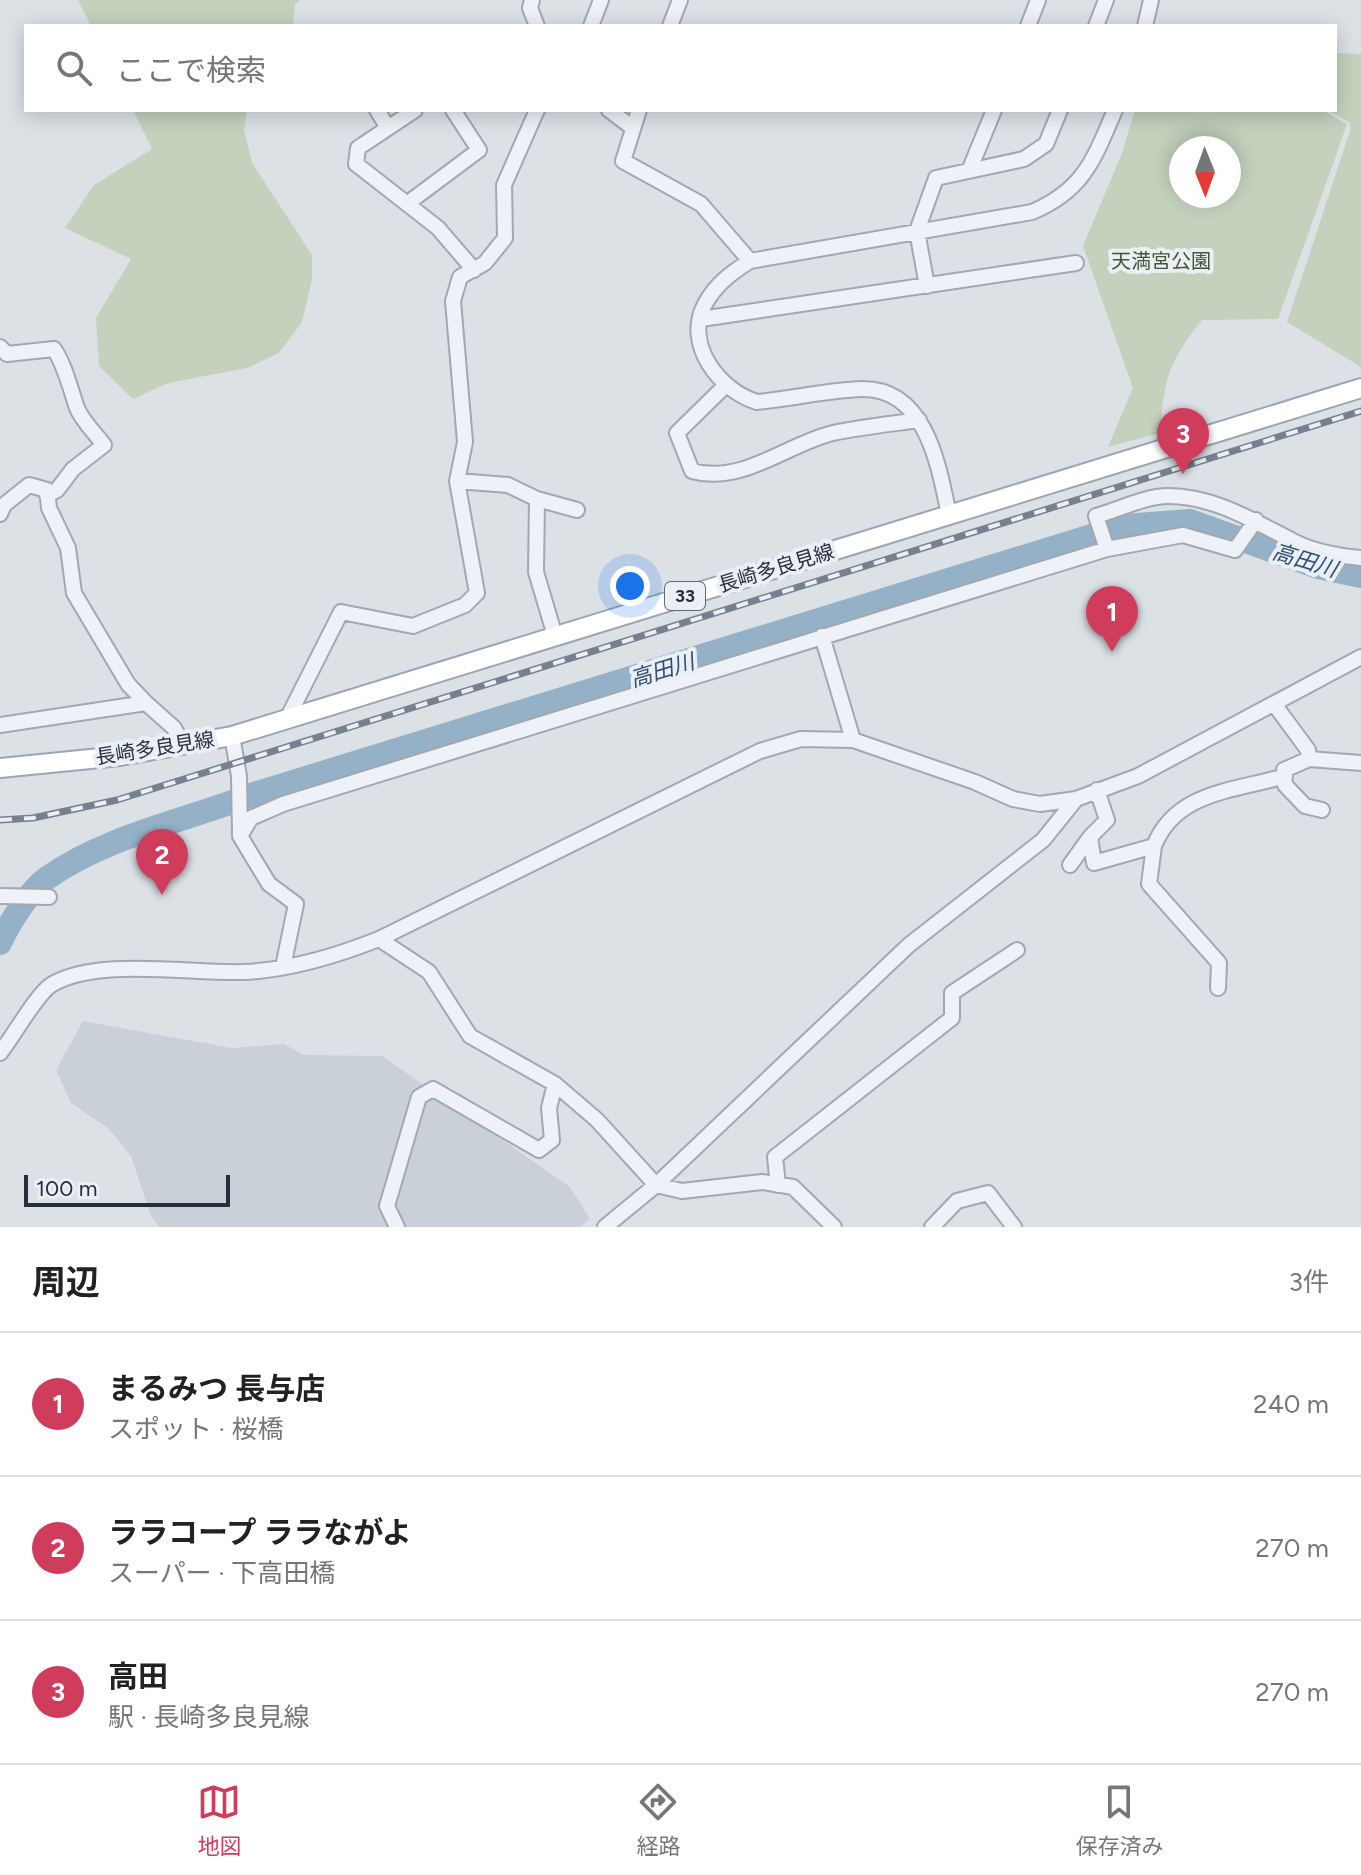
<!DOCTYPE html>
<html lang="ja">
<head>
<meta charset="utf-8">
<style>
	:root { --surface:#fff; --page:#f6f6f6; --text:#222; --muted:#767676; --line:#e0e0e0; --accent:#d03c5b }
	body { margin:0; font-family:Figtree,"Noto Sans JP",sans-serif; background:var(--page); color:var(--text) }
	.compass { position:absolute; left:1169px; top:136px; width:72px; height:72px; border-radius:50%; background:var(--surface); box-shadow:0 4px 20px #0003; rotate:179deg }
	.scale { position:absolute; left:24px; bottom:20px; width:206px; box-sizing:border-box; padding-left:8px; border:4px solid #252f3d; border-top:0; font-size:22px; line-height:28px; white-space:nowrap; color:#252f3d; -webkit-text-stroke:6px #ebeff4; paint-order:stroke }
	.you { position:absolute; left:630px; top:586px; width:28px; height:28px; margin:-20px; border:6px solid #fff; border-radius:50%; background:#1a73e8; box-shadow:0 0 0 12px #1a73e833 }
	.badge { display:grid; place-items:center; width:52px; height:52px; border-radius:50%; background:var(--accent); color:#fff; font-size:26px; font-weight:700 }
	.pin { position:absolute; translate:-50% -66px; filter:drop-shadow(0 2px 4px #0008) }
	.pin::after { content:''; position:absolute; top:42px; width:28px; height:24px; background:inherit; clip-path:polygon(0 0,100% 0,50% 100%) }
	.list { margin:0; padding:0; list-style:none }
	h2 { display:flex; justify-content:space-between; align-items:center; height:104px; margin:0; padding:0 32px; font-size:34px }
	h2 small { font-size:26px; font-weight:400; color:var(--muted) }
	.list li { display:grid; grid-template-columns:52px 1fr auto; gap:24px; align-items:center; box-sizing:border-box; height:144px; padding:0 32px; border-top:2px solid var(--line) }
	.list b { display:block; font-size:30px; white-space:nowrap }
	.list p { margin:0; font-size:26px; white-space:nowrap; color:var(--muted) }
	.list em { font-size:26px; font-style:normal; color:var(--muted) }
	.icon { flex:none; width:44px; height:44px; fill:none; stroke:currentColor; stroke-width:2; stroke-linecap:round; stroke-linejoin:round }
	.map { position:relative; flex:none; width:1361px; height:1227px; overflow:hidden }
	.search { position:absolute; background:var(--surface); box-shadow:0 4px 20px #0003; left:24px; right:24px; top:24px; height:88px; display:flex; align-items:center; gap:20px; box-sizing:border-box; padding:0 28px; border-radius:0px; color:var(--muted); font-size:30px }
	.sheet { height:536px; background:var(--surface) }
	nav { display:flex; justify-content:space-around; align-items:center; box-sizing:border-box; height:112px; border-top:2px solid var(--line); background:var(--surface); font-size:22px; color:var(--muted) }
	nav a { display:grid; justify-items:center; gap:4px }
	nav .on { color:var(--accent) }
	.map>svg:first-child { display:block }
</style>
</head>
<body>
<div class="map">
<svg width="1361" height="1227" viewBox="0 0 1361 1227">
	<rect width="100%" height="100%" fill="#dce1e6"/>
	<!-- built -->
	<path fill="#cad0d8" d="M83 1021 232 1048 284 1044 304 1055 382 1056 570 1187 590 1219 580 1227H160L151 1216 131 1156 109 1129 71 1103 56 1070Z"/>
	<!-- green -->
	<path fill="#c3d1bd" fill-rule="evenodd" d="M78 0H300L295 4 293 26H91Z
		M1335 53 1361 54V367L1287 322 1350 131V123L1327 110H1335Z
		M133 110H247L244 130 252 163 312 255V279L302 322 279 353 247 368 168 383 133 399 99 366 96 318 131 259 65 228 94 185 152 149Z
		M1135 110H1323L1347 124 1278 319 1202 320C1168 362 1164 379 1160 433L1108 447 1133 388 1083 246 1122 153ZM1229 148V196H1181V148Z"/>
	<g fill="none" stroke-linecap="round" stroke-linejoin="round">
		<!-- river -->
		<path stroke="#95b1c8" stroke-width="24" d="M0 943C9 923 30 890 47 878 108 835 186 821 254 794L1124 526 1190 521 1318 567 1361 576"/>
		<!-- minor casing -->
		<g stroke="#a1a8b0" stroke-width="18">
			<path id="minor" d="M532 0 530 8 537 26
				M591 26 601 0
				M670 26 680 0
				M1028 26 1038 0
				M1096 26 1106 0
				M1145 26 1151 0
				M377 110 388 128
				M415 110 358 148 356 164 438 228 474 270
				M609 110 633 128
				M639 110 623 161 701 204 750 261
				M969 171 994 110
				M408 203 479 150 453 110
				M927 286 917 231 936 178 1024 159 1046 144 1060 110
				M701 319 1076 263
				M0 347 7 354 54 349C65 365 71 391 77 408 82 421 96 434 104 445L73 469 57 490 47 495
				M726 385 677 433 692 471C742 485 787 444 833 433 861 427 891 424 919 420
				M457 481 508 485 537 499 536 572 555 636
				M537 499 577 510
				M0 514 4 505 29 485 47 490 49 508 68 548 74 593 128 684 146 703
				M949 515C939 468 927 388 862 389 827 390 792 399 757 402 720 391 683 344 705 304 716 284 731 273 750 261L1032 212C1084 190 1094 159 1115 110
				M1107 549 1096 516C1118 510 1145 496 1168 496 1215 496 1255 522 1295 542 1315 552 1339 556 1361 558
				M822 636 853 740
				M1274 704 1308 750 1309 759 1361 763
				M287 719 341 612 413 626 465 605 477 593 457 481 465 442 453 301 460 277 485 263 505 238 504 185 537 110
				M0 725 146 703 174 728 183 745
				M232 736 239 776 240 836 269 884 296 904 283 967
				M1309 759 1284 770 1285 785 1305 806 1322 810
				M1097 790 1107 820 1090 837 1094 863 1154 846C1176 791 1235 791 1285 776
				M240 836 251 818 283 804 1107 549 1183 535 1235 550 1256 520
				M1154 846 1149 884 1219 963 1218 988
				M1070 865 1090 837
				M0 896 49 897
				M379 939 429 972 470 1036 555 1084 597 1120 656 1185 682 1191 762 1182 793 1187 834 1227
				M0 1053C13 1037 36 995 51 985 97 957 190 974 244 972 291 970 336 956 379 939L760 751 801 739 853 740 975 782 1013 799 1040 804 1076 799 1138 776 1361 657
				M778 1185 775 1157 952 1018V993L1017 950
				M397 1227 387 1206 419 1097 433 1089 539 1150 552 1140 549 1108 555 1084
				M605 1227 656 1185 909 945 1043 840 1076 799
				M932 1227 957 1201 988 1193 1014 1227"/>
		</g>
		<!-- major casing -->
		<g stroke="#9ba6b2" stroke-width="22">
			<path id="major" d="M0 768 120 756 232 736 1361 388"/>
		</g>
		<!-- minor -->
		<use href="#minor" stroke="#eef1f5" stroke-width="14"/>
		<!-- major -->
		<use href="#major" stroke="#fff" stroke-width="18"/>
		<!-- rail casing -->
		<g stroke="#758190" stroke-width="7">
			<path id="rail" d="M0 820 33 818 117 800 1361 411"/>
		</g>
		<!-- rail -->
		<use href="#rail" stroke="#ebeff4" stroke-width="4" stroke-dasharray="12" stroke-linecap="butt"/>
	</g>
	<g text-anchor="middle" stroke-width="8" stroke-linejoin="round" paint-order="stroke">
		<!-- shield labels -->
		<rect fill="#ebeff4" stroke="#606974" stroke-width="2" x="665" y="582" width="40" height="28" rx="6"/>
		<g font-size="18" font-weight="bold" fill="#252f3d">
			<text x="685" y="602">33</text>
		</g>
		<!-- park labels -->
		<g font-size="20" fill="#3c5933" stroke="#ebeff4">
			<text x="1161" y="268">天満宮公園</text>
		</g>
		<!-- street labels -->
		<g font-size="20" fill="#252f3d" stroke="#ebeff4">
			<text transform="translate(776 568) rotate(-17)" y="7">長崎多良見線</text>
			<text transform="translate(155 748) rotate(-9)" y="7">長崎多良見線</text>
		</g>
		<!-- water labels -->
		<g font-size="22" font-style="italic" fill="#2f5071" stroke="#ebeff4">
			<text transform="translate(1305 560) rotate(17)" y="8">高田川</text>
			<text transform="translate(662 670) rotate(-17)" y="8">高田川</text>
		</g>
	</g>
</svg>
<svg class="compass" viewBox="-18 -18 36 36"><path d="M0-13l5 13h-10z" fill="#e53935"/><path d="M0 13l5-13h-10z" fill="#767676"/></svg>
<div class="scale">100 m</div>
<div class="you"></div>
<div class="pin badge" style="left:1112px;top:652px">1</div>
<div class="pin badge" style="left:162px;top:895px">2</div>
<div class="pin badge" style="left:1183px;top:474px">3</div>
<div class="search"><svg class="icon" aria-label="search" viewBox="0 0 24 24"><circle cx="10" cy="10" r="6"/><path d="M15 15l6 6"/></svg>ここで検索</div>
</div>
<section class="sheet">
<h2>周辺<small>3件</small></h2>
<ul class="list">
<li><span class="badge">1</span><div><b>まるみつ 長与店</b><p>スポット · 桜橋</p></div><em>240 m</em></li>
<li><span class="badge">2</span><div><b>ララコープ ララながよ</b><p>スーパー · 下高田橋</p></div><em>270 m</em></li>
<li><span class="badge">3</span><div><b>高田</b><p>駅 · 長崎多良見線</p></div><em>270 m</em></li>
</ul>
</section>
<nav>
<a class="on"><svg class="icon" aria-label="map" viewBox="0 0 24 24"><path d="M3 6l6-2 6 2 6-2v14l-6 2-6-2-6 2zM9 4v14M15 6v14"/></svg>地図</a>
<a><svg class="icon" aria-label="directions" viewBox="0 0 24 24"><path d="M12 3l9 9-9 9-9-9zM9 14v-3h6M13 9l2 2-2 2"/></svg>経路</a>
<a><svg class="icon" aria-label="saved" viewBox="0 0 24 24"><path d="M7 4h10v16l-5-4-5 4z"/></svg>保存済み</a>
</nav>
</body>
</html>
